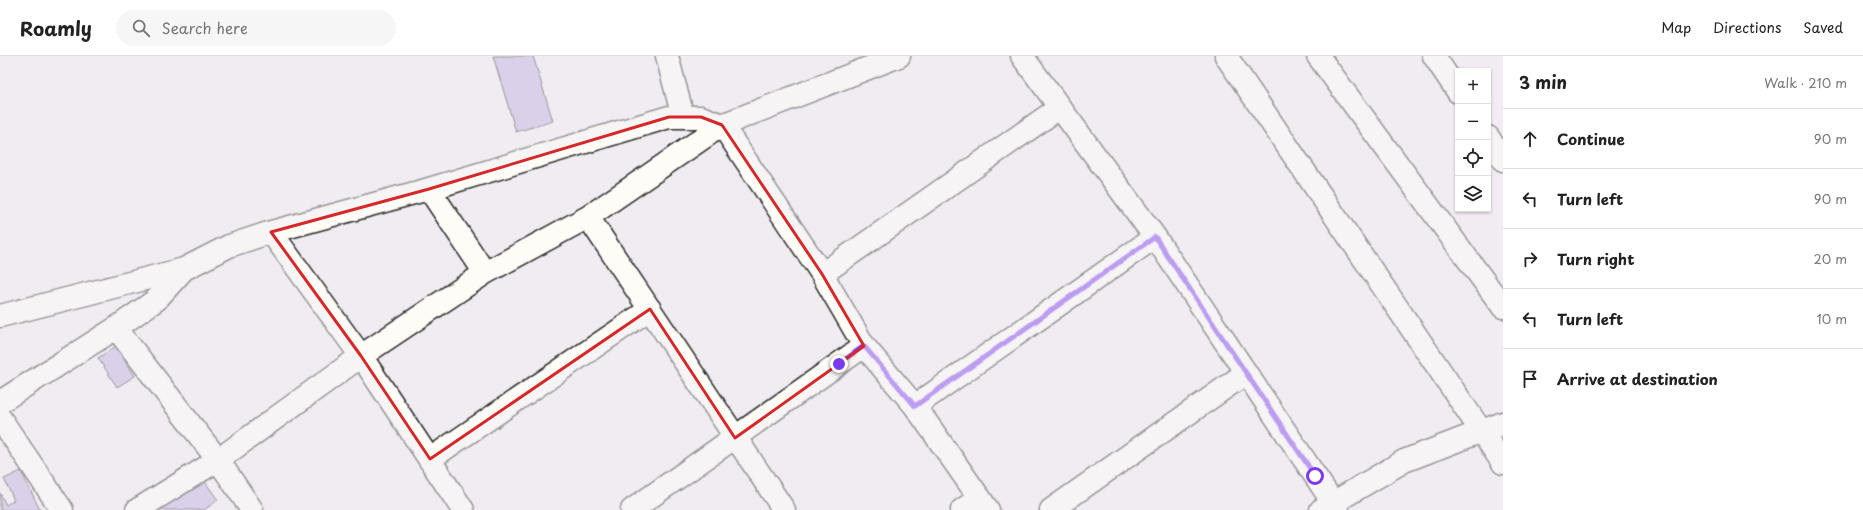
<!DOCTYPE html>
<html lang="en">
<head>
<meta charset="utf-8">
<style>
	:root { --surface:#fff; --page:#f6f6f6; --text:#222; --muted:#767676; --line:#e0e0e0 }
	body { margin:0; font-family:"Playpen Sans",sans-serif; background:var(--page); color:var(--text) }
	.controls { position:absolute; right:12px; top:12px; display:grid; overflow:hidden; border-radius:0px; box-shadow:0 1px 3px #0004 }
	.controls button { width:36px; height:36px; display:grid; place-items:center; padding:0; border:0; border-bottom:1px solid var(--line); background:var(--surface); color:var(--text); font:20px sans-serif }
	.stop { position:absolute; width:12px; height:12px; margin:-9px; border:3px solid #7c3aed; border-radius:50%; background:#fff }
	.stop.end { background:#7c3aed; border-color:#fff; box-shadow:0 1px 4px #0008 }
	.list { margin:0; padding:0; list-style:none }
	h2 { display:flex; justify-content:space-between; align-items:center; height:52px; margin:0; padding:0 16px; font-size:17px }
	h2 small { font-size:13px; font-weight:400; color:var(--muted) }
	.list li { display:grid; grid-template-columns:26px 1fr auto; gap:12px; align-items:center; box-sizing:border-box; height:60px; padding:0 16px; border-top:1px solid var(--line) }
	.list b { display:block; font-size:15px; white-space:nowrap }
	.list em { font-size:13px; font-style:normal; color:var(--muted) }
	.icon { flex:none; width:22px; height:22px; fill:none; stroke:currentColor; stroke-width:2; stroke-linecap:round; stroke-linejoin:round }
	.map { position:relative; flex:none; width:1503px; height:454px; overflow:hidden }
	header { display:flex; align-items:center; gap:24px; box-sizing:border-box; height:56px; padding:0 20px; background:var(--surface); border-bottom:1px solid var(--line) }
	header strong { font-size:19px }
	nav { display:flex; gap:22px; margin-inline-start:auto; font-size:14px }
	.search { width:280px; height:36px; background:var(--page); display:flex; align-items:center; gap:10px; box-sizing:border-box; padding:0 14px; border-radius:22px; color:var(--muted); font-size:15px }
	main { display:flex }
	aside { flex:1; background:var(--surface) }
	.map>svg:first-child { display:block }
</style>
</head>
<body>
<header>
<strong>Roamly</strong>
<div class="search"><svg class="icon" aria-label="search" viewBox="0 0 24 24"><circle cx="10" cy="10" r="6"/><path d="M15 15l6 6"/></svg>Search here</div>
<nav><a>Map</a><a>Directions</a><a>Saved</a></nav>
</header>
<main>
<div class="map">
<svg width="1503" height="454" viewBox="0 0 1503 454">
	<rect width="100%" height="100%" fill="#f1ecf2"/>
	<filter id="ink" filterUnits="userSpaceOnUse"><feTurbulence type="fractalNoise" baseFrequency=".025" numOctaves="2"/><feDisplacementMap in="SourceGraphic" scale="8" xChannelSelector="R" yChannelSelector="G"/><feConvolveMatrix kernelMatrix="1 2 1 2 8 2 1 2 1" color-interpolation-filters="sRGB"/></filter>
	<g filter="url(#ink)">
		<!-- building -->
		<path fill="#c1addd" stroke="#2b2b2b" d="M493 0H533L553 65 516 76Z
			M116 290 135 320 117 331 98 302Z
			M21 415 40 454H0V437L6 449 14 444 4 423Z
			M203 423 218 444 204 454H158Z"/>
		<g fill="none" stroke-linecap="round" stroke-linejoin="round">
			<!-- minor casing -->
			<g stroke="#2b2b2b" stroke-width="25">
				<path id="minor" d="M667 0 683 61
					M1022 0 1155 181 1338 454
					M1226 0 1503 407
					M1318 0 1503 251
					M1434 0 1458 36
					M1488 81 1503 104
					M429 133 485 217
					M588 161 784 454
					M271 176 361 300 463 454
					M822 218 1059 52
					M0 260 184 213 229 190 271 176 429 133 669 61H701L722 69 822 218 864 290 915 350 988 454
					M116 272 218 404 252 454
					M0 346 116 272 156 244 184 213
					M915 350 1155 181
					M0 362 62 454
					M430 403 650 253
					M137 454 218 404 361 300 485 217 588 161 722 69 899 0
					M632 454 864 290
					M962 454 980 442
					M1051 454 1246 317
					M1321 454 1404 405 1503 367"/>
			</g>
			<!-- minor -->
			<use href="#minor" stroke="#fdfcf7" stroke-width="22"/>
		</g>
	</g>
	<g fill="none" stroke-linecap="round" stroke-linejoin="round" filter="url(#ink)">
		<!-- route -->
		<path stroke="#7c3aed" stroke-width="5" d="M839 308 864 290 915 350 1155 181 1315 420"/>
	</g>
	<!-- marked area -->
	<path d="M0 0H1503V454H0ZM669 61H701L722 69 822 218 864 290 735 382 650 253 430 403 361 300 271 176 429 133Z" fill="#f1ecf2" fill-opacity=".55" fill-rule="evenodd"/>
	<path fill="none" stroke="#d62828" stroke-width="3" stroke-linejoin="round" d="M669 61H701L722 69 822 218 864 290 735 382 650 253 430 403 361 300 271 176 429 133Z"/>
</svg>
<div class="controls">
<button>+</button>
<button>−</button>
<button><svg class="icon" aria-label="locate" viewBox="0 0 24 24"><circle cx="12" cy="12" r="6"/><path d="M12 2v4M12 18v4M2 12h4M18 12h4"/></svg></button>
<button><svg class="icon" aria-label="layers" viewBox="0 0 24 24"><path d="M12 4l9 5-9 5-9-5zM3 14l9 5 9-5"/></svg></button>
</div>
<div class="stop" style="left:1315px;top:420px"></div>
<div class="stop end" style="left:839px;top:308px"></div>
</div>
<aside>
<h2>3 min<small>Walk · 210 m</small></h2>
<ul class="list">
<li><svg class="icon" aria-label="ahead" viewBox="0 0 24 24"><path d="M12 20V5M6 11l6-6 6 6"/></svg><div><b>Continue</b></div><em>90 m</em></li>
<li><svg class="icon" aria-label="left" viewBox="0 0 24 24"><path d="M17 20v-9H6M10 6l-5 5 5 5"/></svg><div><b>Turn left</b></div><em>90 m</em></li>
<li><svg class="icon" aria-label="right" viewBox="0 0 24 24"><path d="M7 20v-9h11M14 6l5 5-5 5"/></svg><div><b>Turn right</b></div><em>20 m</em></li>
<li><svg class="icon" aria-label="left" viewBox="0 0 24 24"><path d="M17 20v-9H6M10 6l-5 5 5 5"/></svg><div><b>Turn left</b></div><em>10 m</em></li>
<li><svg class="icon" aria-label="arrive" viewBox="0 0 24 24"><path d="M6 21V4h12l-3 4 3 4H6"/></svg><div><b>Arrive at destination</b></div></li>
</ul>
</aside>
</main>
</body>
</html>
